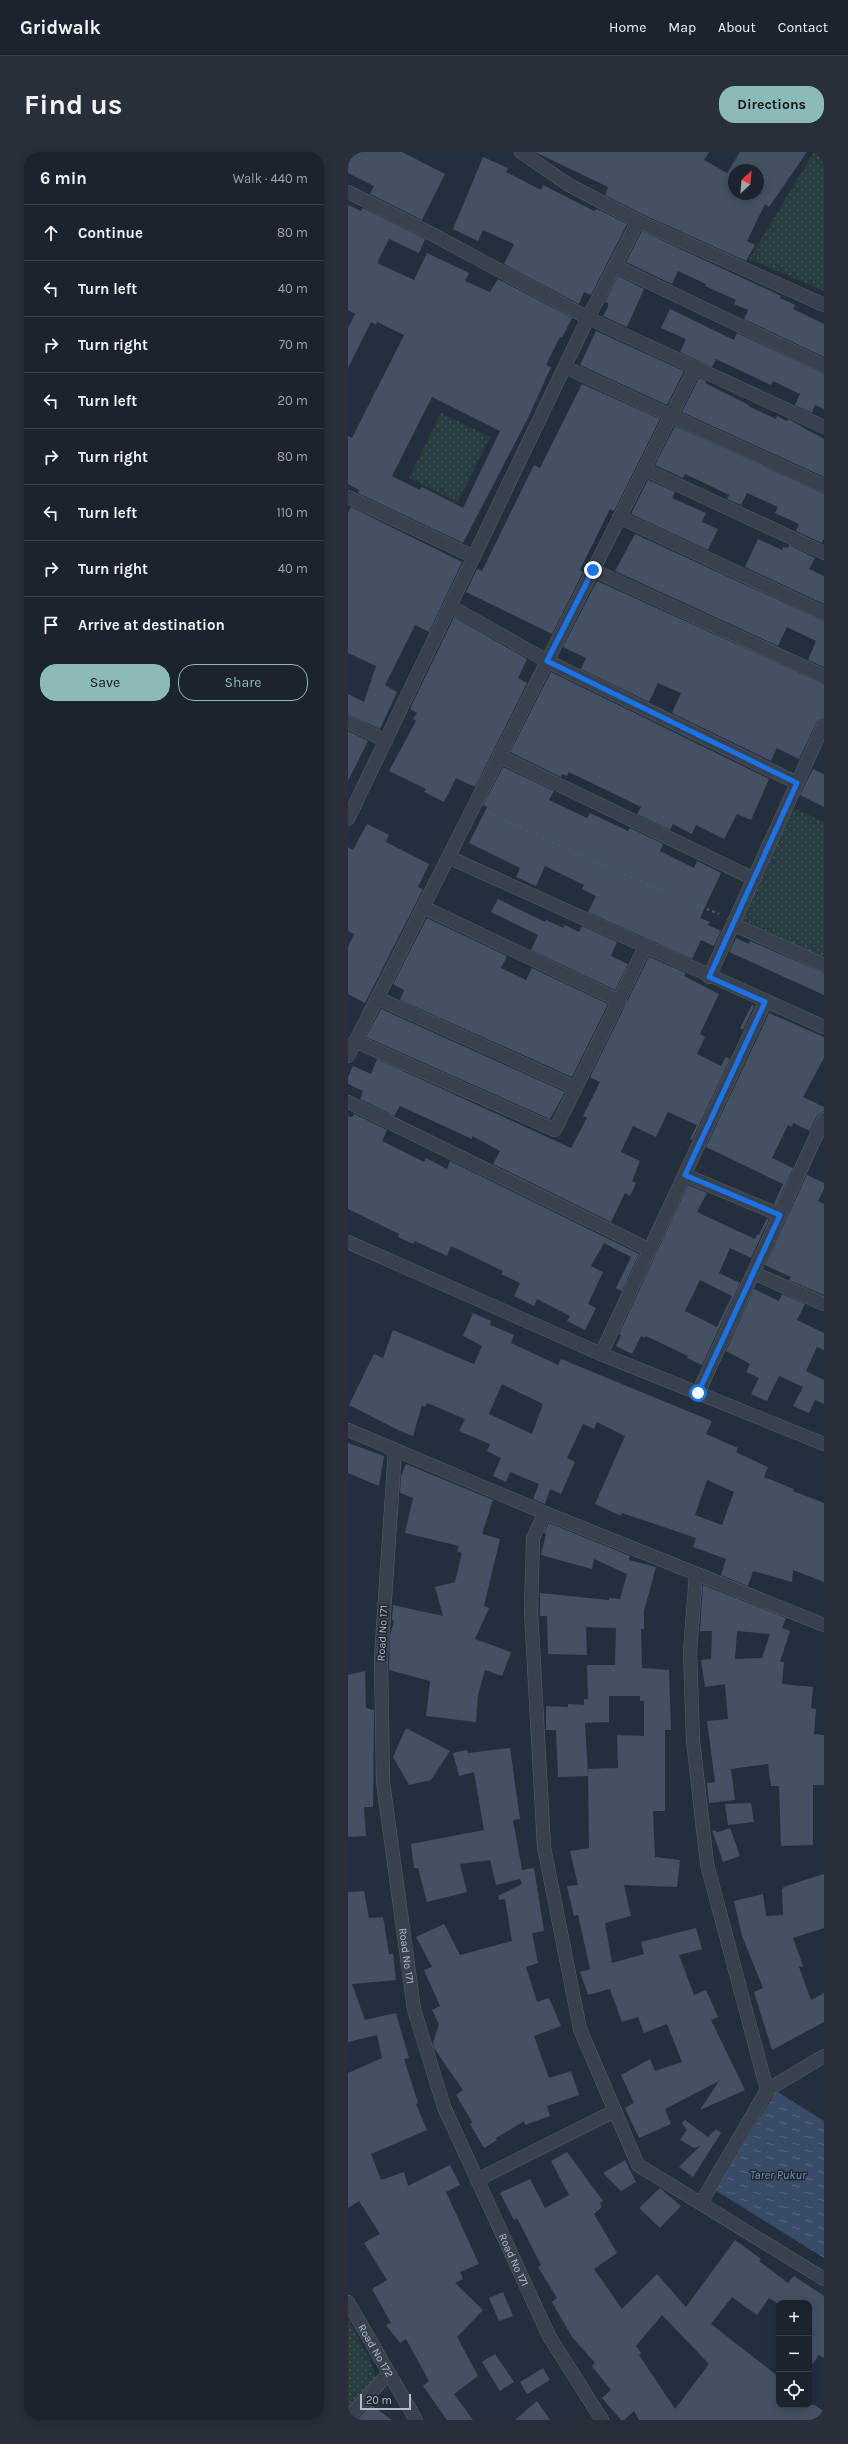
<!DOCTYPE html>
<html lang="en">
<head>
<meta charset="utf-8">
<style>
	:root { --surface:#1b232e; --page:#282f3a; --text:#f1f3f6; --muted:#a0a4aa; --line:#39404a; --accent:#8bbbb9 }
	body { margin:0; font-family:Karla,sans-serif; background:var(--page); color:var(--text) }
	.controls { position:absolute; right:12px; bottom:12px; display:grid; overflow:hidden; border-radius:8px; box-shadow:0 2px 10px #0003 }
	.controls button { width:36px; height:36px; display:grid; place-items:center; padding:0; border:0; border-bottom:1px solid var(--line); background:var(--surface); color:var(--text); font:20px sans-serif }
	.compass { position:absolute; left:380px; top:12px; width:36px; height:36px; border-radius:50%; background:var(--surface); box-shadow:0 2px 10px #0003; rotate:26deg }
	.scale { position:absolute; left:12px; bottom:10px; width:51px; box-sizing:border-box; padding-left:4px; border:2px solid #b4bcc9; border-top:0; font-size:11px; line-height:14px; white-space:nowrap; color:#b4bcc9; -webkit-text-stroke:3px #1d2633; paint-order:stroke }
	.stop { position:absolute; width:12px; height:12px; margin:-9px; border:3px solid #1a73e8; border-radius:50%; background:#fff }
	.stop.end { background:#1a73e8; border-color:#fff; box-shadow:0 1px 4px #0008 }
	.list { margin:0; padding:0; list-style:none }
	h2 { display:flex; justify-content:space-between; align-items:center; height:52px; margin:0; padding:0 16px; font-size:17px }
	h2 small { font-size:13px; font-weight:400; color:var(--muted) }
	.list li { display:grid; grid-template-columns:26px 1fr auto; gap:12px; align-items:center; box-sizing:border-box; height:56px; padding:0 16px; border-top:1px solid var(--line) }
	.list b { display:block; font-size:15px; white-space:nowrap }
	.list em { font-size:13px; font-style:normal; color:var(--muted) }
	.actions { display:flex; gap:8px; padding:12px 16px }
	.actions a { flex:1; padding:9px 0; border:1px solid var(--accent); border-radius:16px; text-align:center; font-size:14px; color:var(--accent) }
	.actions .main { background:var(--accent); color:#111 }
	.icon { flex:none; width:22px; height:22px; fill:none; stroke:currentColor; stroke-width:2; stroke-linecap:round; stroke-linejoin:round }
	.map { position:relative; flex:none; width:476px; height:2268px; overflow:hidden; border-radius:16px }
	header { display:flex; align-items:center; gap:24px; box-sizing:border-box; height:56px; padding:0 20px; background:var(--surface); border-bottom:1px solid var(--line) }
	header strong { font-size:19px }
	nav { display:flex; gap:22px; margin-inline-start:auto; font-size:14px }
	.intro { display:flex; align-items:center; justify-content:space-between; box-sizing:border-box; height:96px; padding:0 24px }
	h1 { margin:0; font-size:28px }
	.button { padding:10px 18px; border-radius:16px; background:var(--accent); color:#111; font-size:14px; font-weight:700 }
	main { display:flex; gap:24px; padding:0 24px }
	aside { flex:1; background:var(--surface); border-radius:16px; box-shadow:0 2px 10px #0003 }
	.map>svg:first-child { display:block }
</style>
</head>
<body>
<header>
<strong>Gridwalk</strong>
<nav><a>Home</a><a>Map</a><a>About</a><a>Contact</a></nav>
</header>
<div class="intro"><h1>Find us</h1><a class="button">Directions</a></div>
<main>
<aside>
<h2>6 min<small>Walk · 440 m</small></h2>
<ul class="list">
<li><svg class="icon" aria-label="ahead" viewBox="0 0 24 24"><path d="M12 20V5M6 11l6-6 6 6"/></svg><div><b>Continue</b></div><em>80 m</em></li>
<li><svg class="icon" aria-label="left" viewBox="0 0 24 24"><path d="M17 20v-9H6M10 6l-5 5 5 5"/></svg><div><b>Turn left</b></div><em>40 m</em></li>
<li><svg class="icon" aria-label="right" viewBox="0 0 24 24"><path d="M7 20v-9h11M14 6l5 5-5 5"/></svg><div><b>Turn right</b></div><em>70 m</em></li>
<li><svg class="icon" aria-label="left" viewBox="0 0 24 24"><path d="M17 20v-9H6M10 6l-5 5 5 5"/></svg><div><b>Turn left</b></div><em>20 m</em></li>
<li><svg class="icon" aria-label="right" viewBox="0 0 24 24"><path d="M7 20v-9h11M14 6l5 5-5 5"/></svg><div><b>Turn right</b></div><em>80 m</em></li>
<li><svg class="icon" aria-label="left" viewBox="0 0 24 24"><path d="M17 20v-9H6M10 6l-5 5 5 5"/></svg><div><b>Turn left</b></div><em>110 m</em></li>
<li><svg class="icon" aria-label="right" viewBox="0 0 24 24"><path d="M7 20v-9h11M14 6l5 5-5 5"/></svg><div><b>Turn right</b></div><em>40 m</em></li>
<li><svg class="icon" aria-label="arrive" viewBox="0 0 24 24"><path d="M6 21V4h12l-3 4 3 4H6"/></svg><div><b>Arrive at destination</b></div></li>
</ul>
<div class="actions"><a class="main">Save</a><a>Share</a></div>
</aside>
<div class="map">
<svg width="476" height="2268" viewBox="0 0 476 2268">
	<defs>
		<pattern id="park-dots" width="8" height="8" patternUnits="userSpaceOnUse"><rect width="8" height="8" fill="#263c3f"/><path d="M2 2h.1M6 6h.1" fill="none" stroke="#435659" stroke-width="1.8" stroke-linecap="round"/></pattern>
		<pattern id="water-ripples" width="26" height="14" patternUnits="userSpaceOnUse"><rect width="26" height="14" fill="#394c67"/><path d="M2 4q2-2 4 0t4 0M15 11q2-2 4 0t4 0" fill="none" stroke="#53647b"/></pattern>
	</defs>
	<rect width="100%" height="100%" fill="#242f3e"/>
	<!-- park -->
	<path fill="url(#park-dots)" d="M466 0H476V139L401 107Z
		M93 261 142 285 110 350 61 326Z
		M446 656 476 670V807L393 767Z
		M0 2166 24 2212 30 2235 0 2268Z"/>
	<!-- water -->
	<path fill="url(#water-ripples)" d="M428 1939 476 1969V2106L367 2038Z"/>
	<!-- building -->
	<path fill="#455162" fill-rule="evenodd" d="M0 0H54L97 22 74 68 22 42 26 34 0 21Z
		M187 0H361L356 8 379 21 392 0H459L421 55 417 52 399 89 407 93 398 109 294 62 257 43 260 35ZM386 18H410V42H386Z
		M135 5 160 16 158 20 193 38 195 33 246 59 249 57 279 72 243 143 236 140 231 152 156 112 166 92 135 78 130 89 105 77Z
		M0 53 13 59 15 56 77 87 71 101 41 87 29 111 66 128 79 101 121 121 117 129 142 140 150 127 224 166 214 186 212 185 198 213 203 215 181 264 115 391 10 341 11 338 0 332V284L4 286 56 183 29 170 28 173 23 170 0 216V176L7 162 0 158ZM84 245 152 279 115 356 74 335 72 338 44 324Z
		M294 79 433 144 432 146 447 153 445 157 476 172V205L396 167 400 158 386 152 388 148 357 134 358 132 330 119 324 132 278 110Z
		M270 124 296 137 279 175 255 164 260 155V151L257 150Z
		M322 157 386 188 389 181 476 222V257L467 253 464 261 447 253 452 242 425 229 423 233 368 207 364 215 332 200 338 187 313 176Z
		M248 179 336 219 319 253 232 213Z
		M351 226 358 229 357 231 401 253 400 254 428 267 429 264 439 269 440 267 476 287V325L334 260Z
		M234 232 312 267 266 359 262 357 232 418 235 420 204 482 118 440 129 417 134 419 186 313 192 316Z
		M327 274 476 342V386L474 391 448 379 451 372 427 361 430 355 399 341 393 353 379 347 381 343 337 322 335 326 307 313Z
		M300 328 327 340 324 346 358 361 354 370 370 377 360 398 283 362Z
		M3 355 114 410 81 480 67 473 37 533 49 540 32 577 0 562V542L16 550 28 514 0 501V361Z
		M287 382 476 469V515L460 508 468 489 439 475 430 494 267 419Z
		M410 387 434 398 435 395 440 396 441 393 467 406 461 417 476 424V452L397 415Z
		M249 429 476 532V564L469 569 451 607 429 596 423 609 324 561 333 541 310 531 301 550 233 517 238 506 215 495Z
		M106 465 179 507 170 526 179 531 127 635 108 626 96 650 76 640 78 637 41 619 68 569 65 567 69 561 62 557Z
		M203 520 421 627 403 668 389 662 376 687 348 673 344 682 325 672 322 678 289 662 293 655 221 620 219 624 214 622 213 625 162 600Z
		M0 579 20 589 0 629Z
		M155 615 206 639 201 648 239 666 242 661 280 679 282 676 315 692 312 699 346 716 349 709 373 721 352 766 362 770 360 773 373 779 366 794 353 788 344 807 240 760 248 744 234 737 236 733 197 714 188 734 168 725 172 716 121 691 139 655 135 653Z
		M465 617 476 622V655L452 643Z
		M19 672 41 683 38 690 81 712 70 735 75 737 17 851 0 842V795L6 782 0 779V695L5 698Z
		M150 747 197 770 198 768 215 776 217 773 231 780 234 774 269 790 263 804 280 812 267 838 183 798 190 783 143 760Z
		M79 766 159 804 153 816 178 828 184 816 260 852 224 925 52 848 56 838 45 832Z
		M388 786 401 792 402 789 476 821V843L381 800Z
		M301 805 338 821 336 824 371 842 352 882 357 885 349 902 373 914 378 905 382 907 344 988 342 987 349 973 320 960 308 985 285 974 273 1000 292 1009 284 1029 288 1031 282 1044 277 1041 263 1070 145 1012 152 999 124 984V987L52 954 46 964 12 947 15 939 0 932V925L5 914 23 922 29 907 223 996 239 966 235 964 252 930 242 925Z
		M404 853 406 854 395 878 392 876Z
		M33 857 217 940 202 967 18 885Z
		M421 861 476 885V906L455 945 476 955V959L469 963 462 979 445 971 444 975 440 973 424 1006 445 1016 428 1053 426 1052 435 1032 358 995Z
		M6 962 39 978 34 989 76 1010 78 1006 99 1017 102 1009 291 1102 274 1139 268 1136 283 1105 256 1091 243 1114 255 1120 240 1152 248 1156 237 1178 219 1169 222 1164 189 1147 186 1154 166 1144 172 1131 153 1122 155 1119 103 1094 99 1104 67 1089 65 1092 50 1085 51 1082 0 1057V964L4 965Z
		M459 1023 476 1031V1037L470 1049 476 1052V1143L441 1128 443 1125 417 1113Z
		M340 1033 359 1041 349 1060 407 1087 409 1082 411 1083 419 1066 421 1067 403 1106 382 1096 371 1121 392 1131 354 1213 339 1206 340 1204 298 1184 297 1186 293 1184 284 1202 268 1194 273 1183 271 1182ZM352 1128 384 1144 369 1175 337 1159Z
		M406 1137 431 1149 434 1142 457 1152 449 1168 476 1181V1198L469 1195 458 1219 476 1228V1252L467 1248 461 1261 445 1254 455 1235 431 1224 419 1249 403 1242 411 1226 398 1220 402 1212 378 1199Z
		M125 1161 143 1169 142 1173 166 1183 163 1191 210 1213 213 1207 364 1269 358 1282 390 1296 388 1300 420 1315 416 1325 446 1337 445 1339 476 1351V1430L445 1418 444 1430 405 1419 400 1434 373 1423 378 1407 345 1395 348 1386 274 1361 273 1364 247 1352 277 1284 249 1270 246 1277 235 1272 219 1306 227 1310 213 1342 202 1337 197 1352 185 1347 191 1332 162 1320 158 1330 145 1324 153 1306 139 1299 142 1292 111 1279 117 1267 79 1251 77 1255 74 1253 65 1284 52 1279 1 1253 26 1202 35 1206 45 1178 126 1212 134 1194 115 1184ZM154 1232 195 1252 184 1282 141 1262ZM359 1328 386 1340 374 1373 347 1363Z
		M0 1291 36 1304 31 1334 0 1321Z
		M58 1312 145 1348 134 1382 152 1387 136 1454 141 1456 127 1487 163 1500 154 1524 137 1518 130 1543 128 1570 78 1564 82 1529 41 1518 42 1484 46 1469 44 1468 45 1453 95 1464 87 1435 107 1430 114 1401 109 1399 111 1394 57 1381 65 1346 52 1341 53 1324Z
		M201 1371 282 1404 281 1408 308 1415 296 1459V1477H293L294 1516 321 1518 323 1578H317V1659H305L307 1705 332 1708 329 1735 276 1733 283 1764 257 1771 264 1811 296 1802 293 1790 348 1776 354 1797 331 1803 346 1843 358 1838 370 1865 363 1868 397 1938 352 1958 371 1929 317 1957 323 1972 291 1986 277 1956 286 1951 273 1923 302 1907 307 1919 334 1910 319 1872 296 1881 290 1865 274 1870 262 1837 240 1843 232 1820 242 1817 230 1763 226 1764 219 1734 230 1733 222 1699 241 1696 240 1617 270 1616 269 1583 296 1584V1549H292V1544H261V1570L237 1571 240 1624 210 1625 208 1578H198V1554L220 1555V1552L236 1553V1547H240L239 1513H267L268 1476 238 1475 239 1503 200 1502 199 1464H192V1441L261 1448V1446L272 1447 279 1422 246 1407 244 1417 193 1403 198 1382 196 1381Z
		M355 1433 438 1466 434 1476 442 1479 432 1510H436L434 1532 465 1535 463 1556 468 1557 466 1582 476 1583V1633H465V1693L433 1694 431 1634H423L420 1612 383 1617 387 1648 361 1651 359 1631 367 1630 359 1569 380 1567 377 1532 357 1535 353 1508 363 1507 364 1479H352ZM389 1479 422 1482 414 1506 387 1507Z
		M17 1519 18 1556 26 1558 25 1655H16L18 1684 0 1685V1523Z
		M58 1576 102 1599 83 1628 61 1633 45 1605Z
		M162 1596 172 1667 165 1668 174 1718 186 1716 196 1779 184 1781 190 1811 178 1815 189 1850 201 1846 213 1874 186 1884 201 1926 223 1919 231 1943 199 1954 202 1964 177 1973 176 1969 148 1986 149 1988 136 1996 122 1972 124 1970 108 1943 115 1938 86 1896 85 1891 91 1872 84 1858 92 1854 76 1818 84 1815 68 1785 96 1772 112 1803 164 1789 157 1747 151 1748 150 1744 174 1732 172 1727 148 1733 142 1708 112 1712 119 1740 79 1750 70 1716H66L63 1692 136 1678 126 1620 111 1624 105 1601 119 1598 120 1601Z
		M403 1651 406 1670 380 1673 377 1652Z
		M382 1676 392 1704 375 1710 364 1678 370 1680Z
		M476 1722V1776L445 1786 455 1814 451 1815 463 1848 476 1841V1870L424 1898 406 1840 415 1836 394 1784 386 1749 415 1742 418 1764 435 1763 434 1737 436 1736 435 1735Z
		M16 1739 21 1766 35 1765 41 1802H45L48 1828 4 1832 17 1868 48 1861 61 1906 56 1907 70 1951 68 1952 79 1978 23 2002 33 2028 56 2020 60 2034 102 2013 112 2033 98 2040 131 2112 112 2120 115 2127 107 2131 135 2158 109 2185 130 2224 106 2242 125 2268H99L75 2234 81 2229 58 2187 52 2191 38 2173 43 2171 24 2137 39 2128 16 2091 32 2082 11 2049 0 2056V1921L34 1906 29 1883 0 1890V1740Z
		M337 1968 360 1985 368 1977 373 1981 345 2025 331 2015 352 1994 346 1996 332 1988 339 1978 334 1971Z
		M219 2000 255 2049 252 2051 254 2055 246 2062 269 2101 246 2117 274 2157 309 2122 338 2155 387 2088 413 2107 411 2109 440 2131 446 2124 476 2144V2206L471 2203 461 2217V2151H429L421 2146 409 2163 384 2145 363 2172 431 2225V2253H467L476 2260V2268H291L286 2259 276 2268H273L254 2246 263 2238 244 2214 247 2211 224 2185 204 2150 209 2146 190 2115 193 2113 169 2066 166 2068 152 2041 182 2027 197 2056 221 2043 203 2009ZM314 2163 361 2212 327 2257 291 2203 293 2201 288 2194Z
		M277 2008 288 2030 273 2039 255 2021Z
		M312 2036 333 2054 312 2076 291 2056Z
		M155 2140 165 2164 151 2169 141 2146Z
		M147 2202 166 2230 152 2239 134 2210Z
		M195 2216 202 2228 179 2242 172 2230Z
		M189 2249 202 2268H167Z
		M23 2253 44 2268H9Z"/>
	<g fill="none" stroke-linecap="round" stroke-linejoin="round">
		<!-- street casing -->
		<g stroke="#565f6c" stroke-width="14">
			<g id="street">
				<path d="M173 0 221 33 290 69 476 153"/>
				<path d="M0 40 80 80 240 166 476 275"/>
				<path d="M267 114 476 214"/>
				<path d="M217 215 476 334"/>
				<path d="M296 317 476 401"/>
				<path d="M0 345 126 405"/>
				<path d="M271 365 476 461"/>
				<path d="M245 418 476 524"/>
				<path d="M102 454 199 509 449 631"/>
				<path d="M0 570 38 589"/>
				<path d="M151 604 406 727"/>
				<path d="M0 667 240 166 290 69"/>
				<path d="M100 705 476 875"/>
				<path d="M75 755 272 849"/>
				<path d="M385 772 476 813"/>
				<path d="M361 825 476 572"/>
				<path d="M29 846 228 936"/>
				<path d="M7 889 207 978 297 795"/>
				<path d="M0 904 347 216"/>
				<path d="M0 950 302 1098"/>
				<path d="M337 1023 432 1063"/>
				<path d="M0 1090 253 1202 476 1292"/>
				<path d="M406 1121 476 1152"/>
				<path d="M253 1202 417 850"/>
				<path d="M350 1241 476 967"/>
				<path d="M0 1278 197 1361 476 1473"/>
				<path id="s1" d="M47 1298 33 1506 35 1630 66 1857 96 1955 201 2184 254 2268"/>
				<path d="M197 1361 185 1386 183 1459 196 1695 232 1877 290 2013 476 2127"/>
				<path d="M348 1422 342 1499 345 1588 359 1712 419 1938"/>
				<path d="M129 2028 267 1959"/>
				<path d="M353 2051 419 1938 476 1904"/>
				<path id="s2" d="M0 2150 68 2268"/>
				<path d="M0 2266 40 2222"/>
			</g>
		</g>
		<!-- path -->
		<path stroke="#44595c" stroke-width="2.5" stroke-dasharray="3 3" stroke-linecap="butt" d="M139 660 249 711 371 762"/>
		<!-- street -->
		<use href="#street" stroke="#38414e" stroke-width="13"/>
	</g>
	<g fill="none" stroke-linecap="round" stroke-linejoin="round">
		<!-- route -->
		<path stroke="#1a73e8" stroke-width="5" d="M245 418 199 509 449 631 361 825 417 850 337 1023 432 1063 350 1241"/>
	</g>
	<g text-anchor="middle" stroke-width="3" stroke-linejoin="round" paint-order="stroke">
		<!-- street labels -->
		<g font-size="11" fill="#b4bcc9" stroke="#1d2633">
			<text transform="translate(34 1481) rotate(-87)" y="4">Road No 171</text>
			<text dy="4" stroke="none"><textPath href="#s1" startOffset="508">Road No 171</textPath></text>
			<text dy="4" stroke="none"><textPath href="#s1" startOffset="832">Road No 171</textPath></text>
			<text dy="4" stroke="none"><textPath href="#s2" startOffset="56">Road No 172</textPath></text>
		</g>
		<!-- water labels -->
		<g font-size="12" font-style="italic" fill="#7c92b1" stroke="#1d2633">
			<text x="430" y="2027">Tarer Pukur</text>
		</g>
	</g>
</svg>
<div class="controls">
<button>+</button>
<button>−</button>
<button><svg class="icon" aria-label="locate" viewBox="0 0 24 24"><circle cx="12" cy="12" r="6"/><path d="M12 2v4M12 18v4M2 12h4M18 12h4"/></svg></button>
</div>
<svg class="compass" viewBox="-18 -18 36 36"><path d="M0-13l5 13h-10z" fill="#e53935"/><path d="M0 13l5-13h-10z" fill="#a0a4aa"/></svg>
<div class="scale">20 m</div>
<div class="stop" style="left:350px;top:1241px"></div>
<div class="stop end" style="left:245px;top:418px"></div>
</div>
</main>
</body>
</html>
